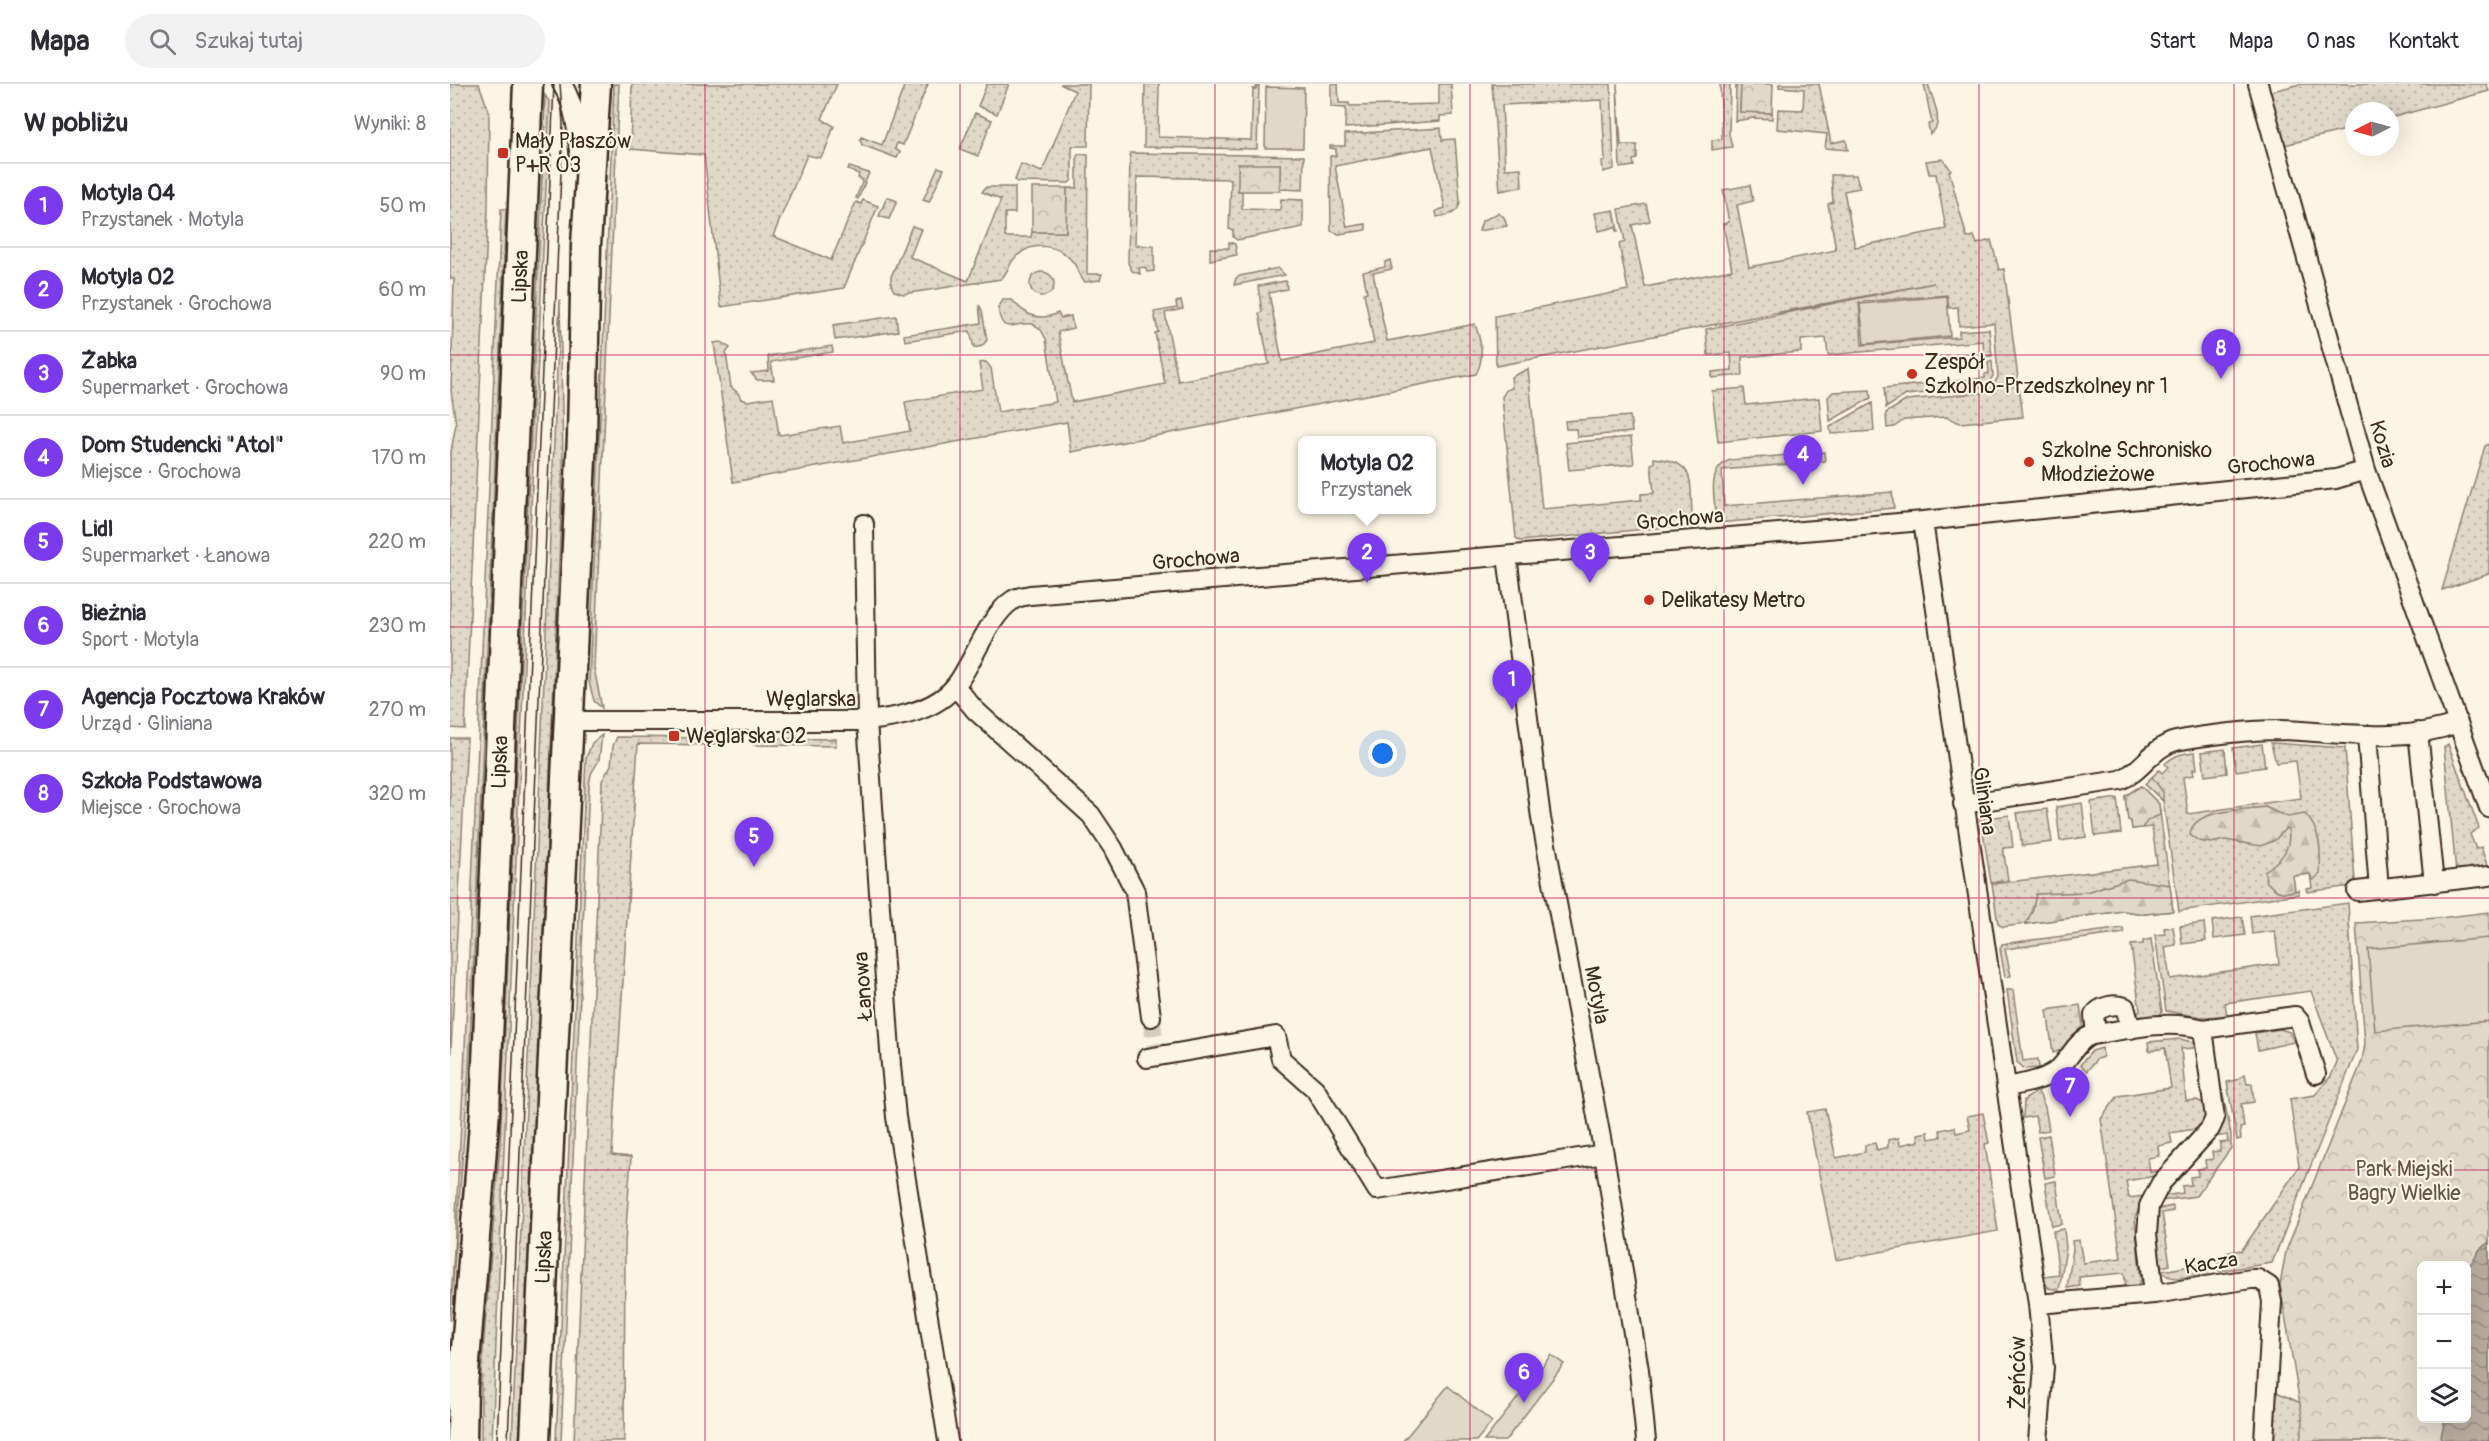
<!DOCTYPE html>
<html lang="pl">
<head>
<meta charset="utf-8">
<style>
	:root { --surface:#fff; --page:#f2f2f3; --text:#2b2b33; --muted:#7c7c81; --line:#e1e1e2; --accent:#7c3aed }
	body { margin:0; font-family:Pangolin,sans-serif; background:var(--page); color:var(--text) }
	.controls { position:absolute; right:18px; bottom:18px; display:grid; overflow:hidden; border-radius:9px; box-shadow:0 6px 24px #0002 }
	.controls button { width:54px; height:54px; display:grid; place-items:center; padding:0; border:0; border-bottom:2px solid var(--line); background:var(--surface); color:var(--text); font:30px sans-serif }
	.compass { position:absolute; left:1895px; top:18px; width:54px; height:54px; border-radius:50%; background:var(--surface); box-shadow:0 6px 24px #0002; rotate:264deg }
	.you { position:absolute; left:933px; top:670px; width:21px; height:21px; margin:-15px; border:4px solid #fff; border-radius:50%; background:#1a73e8; box-shadow:0 0 0 9px #1a73e833 }
	.badge { display:grid; place-items:center; width:39px; height:39px; border-radius:50%; background:var(--accent); color:#fff; font-size:20px; font-weight:700 }
	.pin { position:absolute; translate:-50% -50px; filter:drop-shadow(0 2px 3px #0008) }
	.pin::after { content:''; position:absolute; top:32px; width:21px; height:18px; background:inherit; clip-path:polygon(0 0,100% 0,50% 100%) }
	.popup { position:absolute; left:848px; top:352px; width:138px; height:78px; box-sizing:border-box; display:grid; place-content:center; border-radius:9px; background:var(--surface); filter:drop-shadow(0 2px 4px #0005); font-size:20px; white-space:nowrap; color:var(--muted) }
	.popup b { font-size:22px; color:var(--text) }
	.popup::after { content:''; position:absolute; left:50%; top:100%; margin-left:-12px; border:12px solid transparent; border-top-color:var(--surface) }
	.list { margin:0; padding:0; list-style:none }
	h2 { display:flex; justify-content:space-between; align-items:center; height:78px; margin:0; padding:0 24px; font-size:26px }
	h2 small { font-size:20px; font-weight:400; color:var(--muted) }
	.list li { display:grid; grid-template-columns:39px 1fr auto; gap:18px; align-items:center; box-sizing:border-box; height:84px; padding:0 24px; border-top:2px solid var(--line) }
	.list b { display:block; font-size:22px; white-space:nowrap }
	.list p { margin:0; font-size:20px; white-space:nowrap; color:var(--muted) }
	.list em { font-size:20px; font-style:normal; color:var(--muted) }
	.icon { flex:none; width:33px; height:33px; fill:none; stroke:currentColor; stroke-width:2; stroke-linecap:round; stroke-linejoin:round }
	.map { position:relative; flex:none; width:2039px; height:1357px; overflow:hidden }
	header { display:flex; align-items:center; gap:36px; box-sizing:border-box; height:84px; padding:0 30px; background:var(--surface); border-bottom:2px solid var(--line) }
	header strong { font-size:28px }
	nav { display:flex; gap:33px; margin-inline-start:auto; font-size:21px }
	.search { width:420px; height:54px; background:var(--page); display:flex; align-items:center; gap:15px; box-sizing:border-box; padding:0 21px; border-radius:33px; color:var(--muted); font-size:22px }
	main { display:flex }
	aside { flex:1; background:var(--surface) }
	.map>svg:first-child { display:block }
</style>
</head>
<body>
<header>
<strong>Mapa</strong>
<div class="search"><svg class="icon" aria-label="search" viewBox="0 0 24 24"><circle cx="10" cy="10" r="6"/><path d="M15 15l6 6"/></svg>Szukaj tutaj</div>
<nav><a>Start</a><a>Mapa</a><a>O nas</a><a>Kontakt</a></nav>
</header>
<main>
<aside>
<h2>W pobliżu<small>Wyniki: 8</small></h2>
<ul class="list">
<li><span class="badge">1</span><div><b>Motyla 04</b><p>Przystanek · Motyla</p></div><em>50 m</em></li>
<li><span class="badge">2</span><div><b>Motyla 02</b><p>Przystanek · Grochowa</p></div><em>60 m</em></li>
<li><span class="badge">3</span><div><b>Żabka</b><p>Supermarket · Grochowa</p></div><em>90 m</em></li>
<li><span class="badge">4</span><div><b>Dom Studencki &quot;Atol&quot;</b><p>Miejsce · Grochowa</p></div><em>170 m</em></li>
<li><span class="badge">5</span><div><b>Lidl</b><p>Supermarket · Łanowa</p></div><em>220 m</em></li>
<li><span class="badge">6</span><div><b>Bieżnia</b><p>Sport · Motyla</p></div><em>230 m</em></li>
<li><span class="badge">7</span><div><b>Agencja Pocztowa Kraków</b><p>Urząd · Gliniana</p></div><em>270 m</em></li>
<li><span class="badge">8</span><div><b>Szkoła Podstawowa</b><p>Miejsce · Grochowa</p></div><em>320 m</em></li>
</ul>
</aside>
<div class="map">
<svg width="2039" height="1357" viewBox="0 0 2039 1357">
	<defs>
		<pattern id="grass-dots" width="8" height="8" patternUnits="userSpaceOnUse" patternTransform="scale(1.5)"><rect width="8" height="8" fill="#e0d8c8"/><path d="M2 2h.1M6 6h.1" fill="none" stroke="#c1baab" stroke-width="1.8" stroke-linecap="round"/></pattern>
		<pattern id="forest-firs" width="22" height="20" patternUnits="userSpaceOnUse" patternTransform="scale(1.5)"><rect width="22" height="20" fill="#e0d8c8"/><path d="M5 1l3.5 6h-7zM16 11l3.5 6h-7z" fill="#c1baab"/></pattern>
		<pattern id="park-crowns" width="20" height="18" patternUnits="userSpaceOnUse" patternTransform="scale(1.5)"><rect width="20" height="18" fill="#e0d8c8"/><path d="M2 6a3 3 0 1 1 6 0M12 15a3 3 0 1 1 6 0" fill="none" stroke="#c1baab"/></pattern>
		<pattern id="water-waves" width="16" height="10" patternUnits="userSpaceOnUse" patternTransform="scale(1.5)"><rect width="16" height="10" fill="#b7ad9e"/><path d="M0 5q4-4 8 0t8 0" fill="none" stroke="#968d80"/></pattern>
	</defs>
	<rect width="100%" height="100%" fill="#fcf5e5"/>
	<filter id="ink" filterUnits="userSpaceOnUse"><feTurbulence type="fractalNoise" baseFrequency=".0167" numOctaves="2"/><feDisplacementMap in="SourceGraphic" scale="12" xChannelSelector="R" yChannelSelector="G"/><feConvolveMatrix kernelMatrix="1 2 1 2 8 2 1 2 1" color-interpolation-filters="sRGB"/></filter>
	<g filter="url(#ink)">
		<!-- grass -->
		<path fill="url(#grass-dots)" stroke="#8e8173" stroke-width="1.5" d="M0 0H29L39 28 38 124 15 645 0 644V373L6 340 1 307 4 195 0 194Z
			M164 0H169L144 584 152 624 144 617 139 598Z
			M182 0H387L372 35 384 42 375 67 370 74 357 71 323 152 381 176 406 118 411 120 413 116 428 122 394 204 271 223 254 71 180 65Z
			M455 0H478L453 61 447 59 445 65 450 68 447 74 412 61 410 56 411 53 432 61Z
			M537 0H559L547 30 528 22Z
			M610 0H639L638 62H622V96L619 99 567 98 565 96 571 80 592 88 625 7Z
			M695 0H709L708 53 801 56 803 5H806L807 0H809L807 65 694 63Z
			M881 0H888L889 19H899L900 22 989 20V0H1001L1003 31 990 32V37L895 44 896 24 881 23Z
			M1042 0H1161L1164 85 1153 88 1152 77H1155L1152 16 1052 21 1055 85 1071 84 1072 103 1050 107Z
			M1167 0 1171 61H1187V75L1183 76 1184 82 1170 84Z
			M1270 0H1280L1279 50 1282 63 1262 66V56L1272 55Z
			M1286 0H1291L1290 28 1322 29V35L1303 34 1285 37Z
			M1329 0H1369L1381 59 1396 56 1398 66 1375 64 1377 50 1327 45 1328 25 1353 26 1354 5 1329 3Z
			M1474 0H1478C1482 14 1496 41 1480 50L1478 40 1482 39Z
			M1850 0H2036L2039 7 1940 34V27H1904V44L1834 61 1819 8Z
			M95 11 100 19 77 509 42 1357H31V1290L50 1059 94 46 96 43H94Z
			M525 29 542 36 528 72 510 65Z
			M991 44 992 56 1005 55 1010 118C1008 131 998 131 987 133L986 127 995 124 982 63 885 82 897 143 916 140V146L889 150 881 147 880 72H886V65L880 64V62H895V50Z
			M680 69 854 72 853 106 830 105V80L788 107H792V125L830 126 831 115 853 116V143L787 156 783 153V146L779 145 781 95 687 93 685 161 704 162V187L697 188 695 183 689 184 690 190 682 187 678 179Z
			M629 70 638 71 637 190H652L650 196 635 198C629 193 628 184 623 178 609 160 583 157 567 172 559 178 558 189 551 195L453 210 444 207 441 201V193L462 142 471 145 460 173 518 197 551 116 532 108 536 103H565V129H555V153H581L582 148H616L617 104H627V72Z
			M1493 75 1501 86 1499 87 1517 154 1524 152 1527 160 1541 156 1549 186 1554 185 1573 333 1510 339 1496 333 1454 336 1444 343 1437 344 1436 329 1457 316 1539 308 1548 293 1544 239 1509 242 1508 223 1499 224 1497 211 1409 218 1412 261 1509 253V247L1539 245 1542 272 1534 273 1533 257 1378 271 1376 254 1351 256V268L1292 273 1293 291 1262 294V288L1282 286 1281 269 1258 271 1256 245 1484 199 1046 282 1045 232 1178 206 1169 160 1175 158 1169 125 1196 120 1200 137 1182 141 1195 203 1282 186 1273 140 1279 138 1273 106 1300 101 1303 117 1287 121 1299 183 1386 166 1378 120 1383 118 1381 91H1406L1410 104 1394 107 1405 163 1496 145 1486 90H1479L1476 77Z
			M399 83 419 89 408 115 406 114 413 96 408 94 409 90 398 86Z
			M488 83 494 85 479 118 473 116Z
			M437 113 447 117 439 135 429 132Z
			M51 125H56L19 986 0 1237 14 987Z
			M1164 126 1168 147H1166L1165 143 1149 147 1145 129Z
			M1048 129 1054 133 1057 142 1029 147 1032 137Z
			M779 158 785 160 787 171 760 176V164H779Z
			M940 176 942 185 923 189 937 257 1025 240C1031 257 1035 274 1026 290L621 368 617 338 283 398 264 259 271 258 280 264 276 269 281 303 288 309 291 315 298 317 323 313 329 351 390 342 393 359 460 347 455 318 533 305 529 279 536 278 541 284 548 328 606 318 596 255 591 246 583 240C563 237 552 254 548 224L553 216H562C575 231 589 238 608 229L611 234 621 232 623 244 608 248 622 318 715 300 705 249 708 248 704 228 727 224 726 218 731 217 733 225 715 229 728 297 819 280 809 229 812 228 808 202 836 197 837 205 819 209 832 277 924 259 914 209 917 208 913 188 935 183V178Z
			M828 184 835 191 784 201 786 194 790 192Z
			M580 200a12 12 0 1 1 24 0a12 12 0 1 1-24 0Z
			M110 215 113 381 72 1357H62Z
			M529 221 532 226 537 256 532 262 524 264 520 247 455 257 454 251 531 239Z
			M446 232 448 247 385 256 383 241Z
			M382 262 383 268 321 278 324 296H307L301 289 319 287 318 272Z
			M1542 277 1543 292 1536 303 1456 311 1436 324 1434 304 1535 294V290L1539 289 1538 278Z
			M1078 285 1092 425 1191 416V410L1204 409 1201 380 1204 379V374C1246 378 1240 395 1242 430L1228 442 1070 457 1066 454 1052 313 1056 306 1062 304 1061 293Z
			M1294 304 1296 321 1369 314 1372 347 1268 358 1262 307Z
			M1420 306 1421 314 1380 337 1378 313 1383 308Z
			M1422 319 1424 347 1381 350 1380 343Z
			M1180 332 1182 348 1127 353 1126 345H1116L1115 337Z
			M1181 353 1184 380 1119 386 1116 359Z
			M2039 360V490L1992 506 2035 362Z
			M1374 368 1375 377 1272 386 1274 422 1442 408 1444 424 1267 439C1265 417 1255 386 1280 376Z
			M152 651 149 676 141 690 139 701 111 1357H106L136 674 142 659Z
			M167 653 254 654 265 661 188 660 162 1071 181 1073 175 1159 174 1357H124L152 697 161 681 163 662Z
			M0 654H17L0 983Z
			M304 654 386 655V662L304 661Z
			M1821 659 1895 664 1905 797H1917L1916 800 1857 808 1856 805 1862 804 1860 790 1843 792 1845 807 1849 806V810L1729 827 1713 717 1695 700 1709 686 1712 689 1718 683 1715 680C1724 671 1733 669 1745 668L1747 685H1743L1744 691 1733 693 1738 730 1851 714 1846 677 1826 679Z
			M1812 660 1815 683 1786 687 1783 664Z
			M1998 660 2029 744 2020 750 2026 765 2031 763 2038 784 2006 788 1994 663Z
			M1775 665 1777 689 1755 692 1752 668Z
			M1691 702 1709 720 1723 827 1695 830 1673 827 1553 843 1548 840 1542 800 1707 780 1702 743 1682 745 1681 737 1678 736 1675 712Z
			M1667 714 1671 749 1645 752 1641 718Z
			M1632 719 1636 753 1610 757 1606 723Z
			M1597 725 1602 758 1572 762 1567 729Z
			M1559 731 1563 763 1553 764 1558 796 1541 799 1531 735Z
			M1898 819 1907 966 1822 1179 1769 1187 1766 1183C1768 1168 1779 1168 1792 1166L1849 1083 1840 1015 1865 1011 1881 992 1887 978 1861 907 1775 919 1777 932 1751 933 1716 927 1705 851 1715 850 1714 844 1723 843 1726 861 1715 863 1720 895 1829 880 1825 847 1802 850 1800 832Z
			M1792 833 1795 851 1764 855 1762 837Z
			M1754 839 1756 857 1732 860 1730 842Z
			M1673 844 1674 849 1555 865 1561 892 1555 893 1550 865 1552 860Z
			M1701 855 1712 928 1709 931 1687 934V930L1690 927 1681 861 1693 860V857Z
			M1557 906H1563L1573 977 1588 975 1589 984 1575 985 1567 978Z
			M1630 921 1633 942 1611 966 1603 969 1597 926Z
			M1830 945 1840 948 1844 958 1808 966 1805 949Z
			M1730 955 1747 959 1744 964 1731 965 1736 1017 1747 1016 1758 1022V1029L1751 1044 1720 1049 1722 1059 1708 1062 1709 1072 1698 1074 1700 1088 1715 1086 1711 1091 1676 1097 1679 1114 1694 1112 1685 1134 1691 1198 1686 1203 1676 1204 1674 1189 1629 1193 1630 1202 1617 1204 1623 1165 1622 1157 1629 1156 1633 1179 1671 1174 1651 1035 1668 1012 1721 1004 1715 964 1699 967 1698 958Z
			M1652 964 1653 973 1647 975 1637 987 1630 981 1642 967Z
			M1795 990 1797 1000H1802L1804 1018 1791 1020 1794 1043 1790 1044 1791 1055 1787 1056 1777 998 1787 996Z
			M1772 1006 1781 1050V1064L1746 1112 1710 1117 1714 1112 1733 1109 1732 1102 1741 1101 1740 1093 1748 1092 1747 1085 1756 1084 1755 1076 1763 1075 1762 1068 1770 1067V1059L1778 1058 1777 1051 1764 1053C1776 1037 1775 1025 1772 1006Z
			M1588 1007 1595 1023 1599 1046 1588 1048 1585 1032 1573 1034 1574 1016Z
			M1375 1025 1386 1074 1415 1068V1061L1425 1059 1427 1066 1438 1063V1056L1449 1054 1450 1061 1469 1057 1468 1050 1478 1048 1479 1055 1491 1053 1490 1046 1505 1043 1506 1049 1520 1046 1517 1032 1533 1029 1539 1059 1535 1060 1548 1147 1386 1176 1357 1028Z
			M1599 1051 1605 1092 1595 1094 1588 1053Z
			M1606 1097 1612 1140 1602 1142 1595 1099Z
			M1723 1122V1127L1712 1129 1720 1181 1711 1183C1709 1166 1700 1140 1708 1125Z
			M1614 1145 1616 1164 1609 1206 1598 1204 1593 1193 1609 1191 1603 1147Z
			M1752 1180 1757 1183 1758 1189C1745 1191 1719 1200 1712 1187Z
			M1820 1305 1934 1357H1817Z"/>
		<!-- forest -->
		<path fill="url(#forest-firs)" stroke="#8e8173" stroke-width="1.5" d="M1702 693 1713 708V717L1695 700Z
			M1691 702 1709 720 1710 731 1698 736 1692 744 1682 745 1681 737 1678 736 1675 712Z
			M1815 723 1837 733 1855 730C1871 746 1871 768 1870 790L1863 796 1860 790 1843 792 1845 807C1831 810 1826 808 1816 797L1815 787C1831 776 1842 765 1838 745L1836 744 1825 756 1811 762 1775 756 1761 759 1749 757 1740 751C1741 725 1795 726 1815 723Z
			M1678 795 1720 801 1723 827 1695 830 1673 827 1575 840 1582 828 1586 810 1636 808Z"/>
		<!-- park -->
		<path fill="url(#park-crowns)" stroke="#8e8173" stroke-width="1.5" fill-rule="evenodd" d="M1291 0H1323L1322 29 1290 28Z
			M788 80H830V107H788Z
			M582 104H617L616 148H582Z
			M2039 828V1357H1850L1853 1338 1830 1201 1836 1167 1912 977 1915 960 1906 839 1989 834ZM1972 1182H2016V1334H1972Z"/>
		<!-- pitch -->
		<path fill="#e0d8c8" stroke="#8e8173" stroke-width="1.5" d="M816 3 854 4 853 64H815Z
			M1497 212 1500 252 1414 260 1410 220Z
			M2039 854V937L1925 947 1918 865Z
			M1101 1271 1114 1280 1055 1357H1034Z
			M998 1302 1042 1338 1026 1357H953Z"/>
		<!-- water -->
		<path fill="url(#water-waves)" stroke="#85796b" stroke-width="1.5" d="M2039 1158V1357H1990L1995 1335 2016 1334 2017 1186 2030 1165Z"/>
		<g fill="none" stroke-linecap="round" stroke-linejoin="round">
			<!-- street-tunnel -->
			<path stroke="#d5ccbd" stroke-width="18" stroke-dasharray="18 9" stroke-linecap="butt" d="M701 933 706 965"/>
			<!-- street casing -->
			<g stroke="#3b2a1e" stroke-width="22">
				<path id="street" d="M112 0C127 25 128 53 130 81
					M1808 0 1916 386 2039 724
					M1473 437 1588 1220 1594 1283 1588 1357
					M414 440 417 637 441 981 446 1033 498 1357
					M1057 472 1091 734 1154 1070 1189 1286 1196 1357
					M505 602 525 626 641 731 663 764 685 807 701 933
					M119 637H417C447 634 486 627 506 601 523 579 539 531 563 516 567 513 575 512 580 511L1473 437 1886 395 1916 386
					M1968 648 1984 799
					M1917 651 1929 805
					M1513 720 1670 696C1692 688 1702 663 1726 657 1755 651 1801 646 1831 646 1889 648 1952 660 2008 639
					M1907 807 2039 792
					M1753 945 1845 932 1850 938 1866 990
					M1646 950 1644 931C1650 922 1666 919 1675 923L1681 945
					M697 974 826 952 831 975 865 1005 927 1106 1154 1070
					M1556 1003C1572 1000 1592 997 1606 987 1619 977 1626 956 1642 951 1678 945 1717 935 1753 945L1765 1034 1760 1045 1711 1099 1699 1122 1697 1150 1704 1210
					M1588 1220 1704 1210 1801 1195H1808L1819 1202 1822 1218 1814 1357"/>
			</g>
			<!-- primary casing -->
			<g stroke="#3b2a1e" stroke-width="33">
				<g id="primary">
					<path id="s1" d="M12 1357 13 1303 35 1027 78 0"/>
					<path id="s2" d="M85 1357 132 353 136 161 146 0"/>
				</g>
			</g>
			<!-- street -->
			<use href="#street" stroke="#fcf5e5" stroke-width="18"/>
			<!-- primary -->
			<use href="#primary" stroke="#fcf5e5" stroke-width="28"/>
			<!-- tram -->
			<path stroke="#3b2a1e" stroke-width="1.5" d="M47 1357 104 0
				M58 1357 113 40 110 0"/>
		</g>
	</g>
	<!-- grid -->
	<path fill="none" stroke="#c2185b" stroke-width="1.5" stroke-opacity="0.55" d="M255 0V1357M510 0V1357M765 0V1357M1020 0V1357M1274 0V1357M1529 0V1357M1784 0V1357M0 271H2039M0 543H2039M0 814H2039M0 1086H2039"/>
	<!-- markers -->
	<g fill="#c8321e" stroke="#fcf5e5" stroke-width="2">
		<rect x="47" y="63" width="12" height="12" rx="3"/>
		<circle cx="1462" cy="290" r="6"/>
		<circle cx="1579" cy="378" r="6"/>
		<circle cx="1199" cy="516" r="6"/>
		<rect x="218" y="646" width="12" height="12" rx="3"/>
	</g>
	<g text-anchor="middle" stroke-width="4.5" stroke-linejoin="round" paint-order="stroke">
		<!-- poi labels -->
		<g font-size="21" fill="#3b2a1e" stroke="#fcf5e5" text-anchor="start">
			<text x="65" y="64">Mały Płaszów<tspan x="65" dy="24">P+R 03</tspan></text>
			<text x="1474" y="285">Zespół<tspan x="1474" dy="24">Szkolno-Przedszkolney nr 1</tspan></text>
			<text x="1591" y="373">Szkolne Schronisko<tspan x="1591" dy="24">Młodzieżowe</tspan></text>
			<text x="1211" y="523">Delikatesy Metro</text>
			<text x="236" y="659">Węglarska 02</text>
		</g>
		<!-- street labels -->
		<g font-size="21" fill="#3b2a1e" stroke="#fcf5e5">
			<text dy="7" stroke="none"><textPath href="#s1" startOffset="1166">Lipska</textPath></text>
			<text transform="translate(1933 360) rotate(74)" y="7">Kozia</text>
			<text transform="translate(1821 379) rotate(-6)" y="7">Grochowa</text>
			<text transform="translate(1230 435) rotate(-5)" y="7">Grochowa</text>
			<text transform="translate(746 475) rotate(-5)" y="7">Grochowa</text>
			<text x="361" y="622">Węglarska</text>
			<text dy="7" stroke="none"><textPath href="#s1" startOffset="680">Lipska</textPath></text>
			<text transform="translate(1535 717) rotate(82)" y="7">Gliniana</text>
			<text transform="translate(413 902) rotate(-94)" y="7">Łanowa</text>
			<text transform="translate(1147 911) rotate(79)" y="7">Motyla</text>
			<text dy="7" stroke="none"><textPath href="#s2" startOffset="184">Lipska</textPath></text>
			<text transform="translate(1761 1179) rotate(-9)" y="7">Kacza</text>
			<text transform="translate(1568 1289) rotate(-90)" y="7">Żeńców</text>
		</g>
		<!-- park labels -->
		<g font-size="21" fill="#645648" stroke="#fcf5e5">
			<text x="1954" y="1092">Park Miejski<tspan x="1954" dy="24">Bagry Wielkie</tspan></text>
		</g>
	</g>
</svg>
<div class="controls">
<button>+</button>
<button>−</button>
<button><svg class="icon" aria-label="layers" viewBox="0 0 24 24"><path d="M12 4l9 5-9 5-9-5zM3 14l9 5 9-5"/></svg></button>
</div>
<svg class="compass" viewBox="-18 -18 36 36"><path d="M0-13l5 13h-10z" fill="#e53935"/><path d="M0 13l5-13h-10z" fill="#7c7c81"/></svg>
<div class="you"></div>
<div class="pin badge" style="left:1062px;top:626px">1</div>
<div class="pin badge" style="left:917px;top:499px">2</div>
<div class="popup"><b>Motyla 02</b>Przystanek</div>
<div class="pin badge" style="left:1140px;top:499px">3</div>
<div class="pin badge" style="left:1353px;top:401px">4</div>
<div class="pin badge" style="left:304px;top:783px">5</div>
<div class="pin badge" style="left:1074px;top:1319px">6</div>
<div class="pin badge" style="left:1620px;top:1033px">7</div>
<div class="pin badge" style="left:1771px;top:295px">8</div>
</div>
</main>
</body>
</html>
